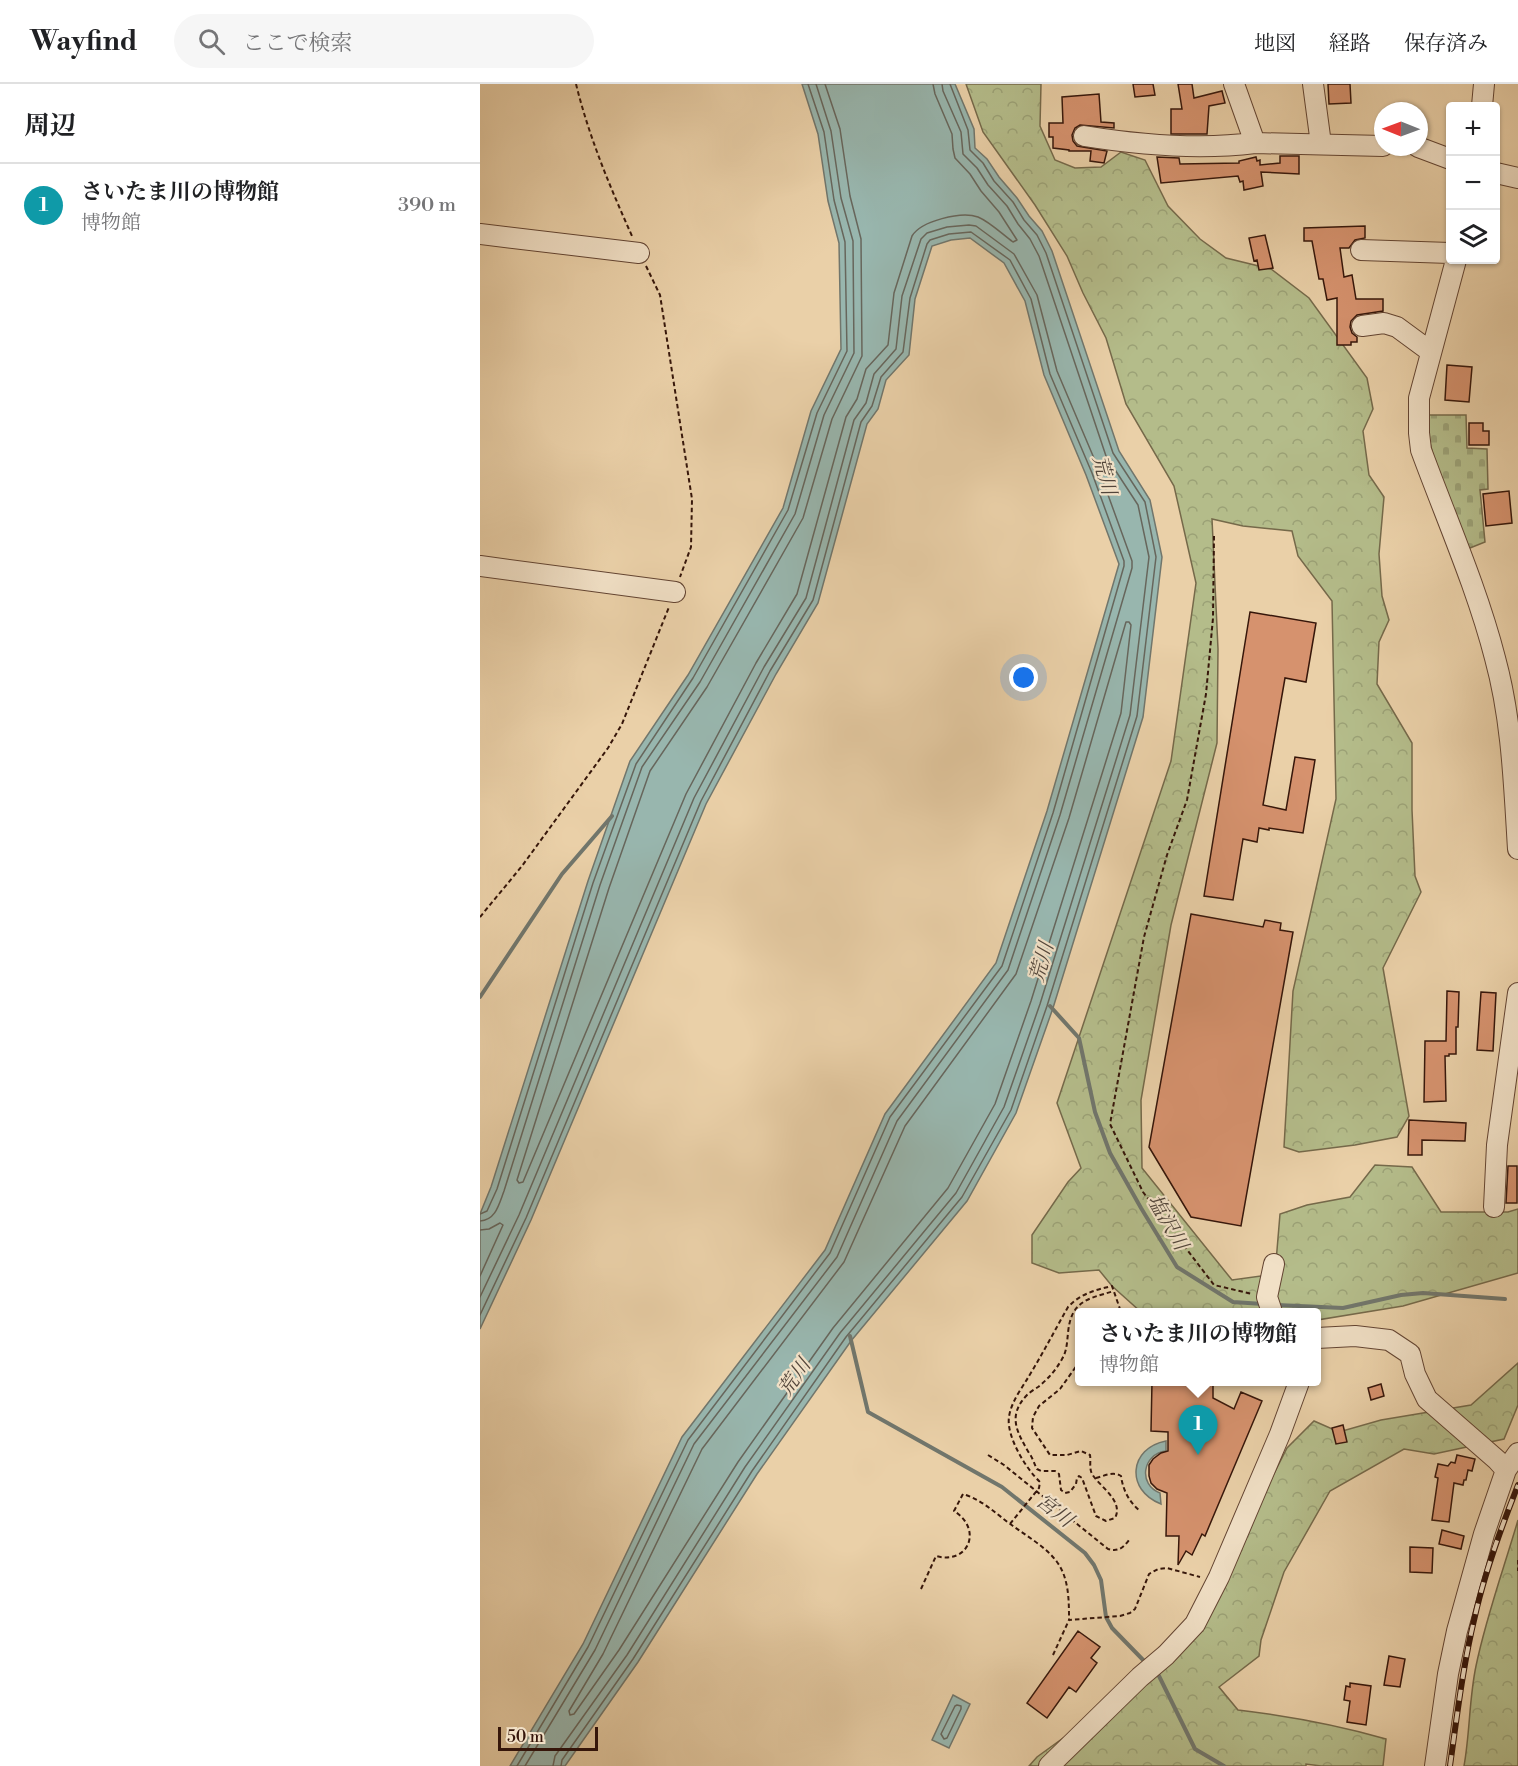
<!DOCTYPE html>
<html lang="ja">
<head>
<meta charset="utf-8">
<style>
	:root { --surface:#fff; --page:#f6f6f6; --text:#202124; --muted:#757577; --line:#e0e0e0; --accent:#111827 }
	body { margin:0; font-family:"Libre Bodoni","Noto Serif JP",serif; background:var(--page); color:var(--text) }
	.controls { position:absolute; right:18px; top:18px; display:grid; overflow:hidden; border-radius:6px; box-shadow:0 2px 4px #0004 }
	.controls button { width:54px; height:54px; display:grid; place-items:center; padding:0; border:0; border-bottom:2px solid var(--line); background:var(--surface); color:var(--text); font:30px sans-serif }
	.compass { position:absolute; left:894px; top:18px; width:54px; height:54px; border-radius:50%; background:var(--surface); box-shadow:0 2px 4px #0004; rotate:271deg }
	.scale { position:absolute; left:18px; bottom:15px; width:100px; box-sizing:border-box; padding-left:6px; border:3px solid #36160a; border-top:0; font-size:16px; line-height:21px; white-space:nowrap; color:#36160a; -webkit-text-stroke:4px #f1e0c6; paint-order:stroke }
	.you { position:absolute; left:544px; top:594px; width:21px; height:21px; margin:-15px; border:4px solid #fff; border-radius:50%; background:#1a73e8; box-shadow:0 0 0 9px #1a73e833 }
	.badge { display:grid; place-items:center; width:39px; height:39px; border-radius:50%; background:var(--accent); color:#fff; font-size:20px; font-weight:700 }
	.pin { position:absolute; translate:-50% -50px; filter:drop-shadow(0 2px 3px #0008) }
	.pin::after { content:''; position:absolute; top:32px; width:21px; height:18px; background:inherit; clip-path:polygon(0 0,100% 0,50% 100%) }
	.popup { position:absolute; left:595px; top:1224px; width:246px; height:78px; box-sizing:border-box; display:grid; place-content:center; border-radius:6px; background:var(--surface); filter:drop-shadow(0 2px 4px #0005); font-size:20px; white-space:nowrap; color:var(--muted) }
	.popup b { font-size:22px; color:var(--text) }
	.popup::after { content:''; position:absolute; left:50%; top:100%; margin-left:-12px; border:12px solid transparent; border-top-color:var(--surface) }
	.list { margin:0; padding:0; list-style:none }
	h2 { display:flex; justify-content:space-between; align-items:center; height:78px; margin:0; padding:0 24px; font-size:26px }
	h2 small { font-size:20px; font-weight:400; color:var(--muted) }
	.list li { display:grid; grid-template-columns:39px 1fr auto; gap:18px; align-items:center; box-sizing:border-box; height:84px; padding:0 24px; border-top:2px solid var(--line) }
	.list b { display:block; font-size:22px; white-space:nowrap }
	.list p { margin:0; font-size:20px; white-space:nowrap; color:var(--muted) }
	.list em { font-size:20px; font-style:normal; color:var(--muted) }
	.icon { flex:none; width:33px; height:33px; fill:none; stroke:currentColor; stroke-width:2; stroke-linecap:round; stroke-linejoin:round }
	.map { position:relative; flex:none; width:1038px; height:1682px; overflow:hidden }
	header { display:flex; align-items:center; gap:36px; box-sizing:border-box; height:84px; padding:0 30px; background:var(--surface); border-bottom:2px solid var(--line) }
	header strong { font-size:28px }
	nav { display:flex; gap:33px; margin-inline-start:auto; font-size:21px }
	.search { width:420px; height:54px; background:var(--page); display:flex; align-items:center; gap:15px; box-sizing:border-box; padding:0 21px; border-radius:33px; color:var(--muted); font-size:22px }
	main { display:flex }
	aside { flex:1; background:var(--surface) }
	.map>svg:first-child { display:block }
</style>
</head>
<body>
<header>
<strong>Wayfind</strong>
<div class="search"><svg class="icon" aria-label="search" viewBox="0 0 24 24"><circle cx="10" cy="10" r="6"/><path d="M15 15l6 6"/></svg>ここで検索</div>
<nav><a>地図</a><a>経路</a><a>保存済み</a></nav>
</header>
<main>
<aside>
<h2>周辺<small></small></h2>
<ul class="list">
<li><span class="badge" style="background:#0f9aa8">1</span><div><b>さいたま川の博物館</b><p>博物館</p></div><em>390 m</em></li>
</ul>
</aside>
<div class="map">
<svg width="1038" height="1682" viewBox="0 0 1038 1682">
	<defs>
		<pattern id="forest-crowns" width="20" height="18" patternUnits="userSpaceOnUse" patternTransform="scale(1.5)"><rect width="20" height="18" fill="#b4bc8a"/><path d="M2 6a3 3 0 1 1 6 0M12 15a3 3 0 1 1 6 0" fill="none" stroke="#9ba176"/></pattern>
		<pattern id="cemetery-stones" width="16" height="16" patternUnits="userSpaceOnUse" patternTransform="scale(1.5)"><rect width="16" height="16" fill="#b4bc8a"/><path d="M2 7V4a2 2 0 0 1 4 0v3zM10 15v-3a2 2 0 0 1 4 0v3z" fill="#9ba176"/></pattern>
	</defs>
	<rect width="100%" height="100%" fill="#ead0a8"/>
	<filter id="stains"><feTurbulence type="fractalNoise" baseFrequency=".00333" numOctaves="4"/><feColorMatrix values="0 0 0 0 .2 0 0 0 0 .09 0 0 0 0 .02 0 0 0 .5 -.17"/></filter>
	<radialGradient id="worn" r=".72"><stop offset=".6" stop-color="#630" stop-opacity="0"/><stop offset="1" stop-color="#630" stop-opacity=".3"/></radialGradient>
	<!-- forest -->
	<path fill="url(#forest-crowns)" stroke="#75694a" stroke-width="1.5" d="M486 0H561L560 42 575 76 595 84 621 83 641 68 665 76 688 122 720 155 746 174 791 185 829 214 887 294 893 325 883 347 889 391 904 413 899 470 902 512 909 536 899 558 897 600 932 659V726L935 792 941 808 903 884 929 1032 917 1053 875 1061 819 1068 804 1063 813 907 856 715 852 517 818 472 812 447 763 442 732 435 738 565 737 659 691 841 661 1016 662 1084 752 1196 795 1190 800 1130 827 1121 870 1113 895 1081 932 1083 961 1128H1028L1038 1125V1189L923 1222 837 1236V1228H661L632 1202 619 1186 579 1189 552 1179V1151L588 1098 601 1084 577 1019 691 677 716 499 694 402 646 320 626 254 603 209 587 172 555 121 503 48Z
		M1038 1279V1321L1024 1355 954 1370 924 1365 850 1407 804 1488 781 1556 779 1572 739 1603 758 1626C808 1632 857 1641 906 1655L903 1682H841L826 1680V1682H549L557 1673 590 1649 708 1558 807 1364 834 1337 859 1348 901 1336 991 1321Z
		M1038 1436V1682H984C990 1649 989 1615 996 1582 1006 1533 1024 1484 1038 1436Z"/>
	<!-- cemetery -->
	<path fill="url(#cemetery-stones)" stroke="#75694a" stroke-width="1.5" d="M949 331H986L987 364 1007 365 1008 405 1000 406 1005 458 985 466C977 442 940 350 949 331Z"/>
	<!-- water -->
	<path fill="#98b6ae" stroke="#71766c" stroke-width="1.5" d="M322 0H475L494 45 495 64 507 75 519 93 537 114 549 132 562 147 572 167 639 367 670 416 682 473 663 633 573 924 536 1029 487 1117 371 1257 277 1390 158 1578 85 1682H30L103 1560 202 1353 345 1166 405 1030 516 879 567 727 639 480 606 391 564 291 545 217 524 179 490 154 471 156 452 162 435 215 429 271 406 296 398 325 387 340 338 519 296 590 226 720 51 1136 0 1245V1130L11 1103 108 797 150 677 208 591 303 424 331 327 361 265 359 159 348 117 338 50Z
		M686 1357V1367C662 1370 658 1401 680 1409L681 1420C645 1406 649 1364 686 1357Z
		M473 1611 490 1620 469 1664 452 1656Z"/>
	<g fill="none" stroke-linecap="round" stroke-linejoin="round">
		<!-- shore -->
		<path stroke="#67665c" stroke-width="1.5" d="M345 0 360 45 370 112 381 155 382 272 352 335 323 434 227 603 170 687 129 804 37 1096 39 1099 43 1098 206 710 276 579 317 510 366 333 377 315 386 285 408 261 414 209 432 152C441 137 481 127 498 133 510 138 522 150 533 158L537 156 519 128 501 107 490 90 475 74 473 65 472 50 455 10 453 0
			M646 538H649L651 541 641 629 551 917 515 1020 468 1104 353 1244 258 1378 139 1566 94 1630 90 1631 89 1627 123 1570 222 1365 364 1178 425 1042 536 890 589 734Z
			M0 1130 7 1127 17 1105 113 799 156 680 213 594 308 426 337 329 367 267 365 158 354 116 344 48 328 0
			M0 1137C16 1136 19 1120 24 1107L120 801 162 683 220 598 315 430 344 331 374 269 373 157 361 114 351 47 336 0
			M0 1146 9 1145 20 1139 23 1141 0 1192
			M0 1213 39 1131 214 714 284 583 326 514 374 336 386 319 394 290 416 265 422 212 441 155 447 149 467 143 489 141 496 142 534 170 557 211 577 287 619 386 652 477V484L580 731 528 886 417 1037 357 1173 214 1360 115 1566 45 1682
			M0 1231 46 1134 221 717 290 587 333 516 381 338 392 322 401 293 423 268 430 214 447 160 450 156 469 150 491 148 530 176 551 215 570 290 612 389 644 477V482L573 729 522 882 410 1033 350 1169 208 1356 108 1563 37 1682
			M477 1621 481 1622V1625L467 1654 464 1655 461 1650 475 1622Z
			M73 1682 75 1672 147 1571 265 1383 360 1249 476 1109 524 1023 560 920 650 631 669 473 658 421 626 372 559 172 550 155 538 140 527 122 508 101 497 84 483 70 481 48 463 7 462 0
			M81 1682 82 1676 153 1575 272 1387 366 1253 482 1113 531 1026 567 922 657 632 676 473 665 418 633 369 566 169 557 151 544 136 533 118 514 97 503 79 490 66 488 46 470 0"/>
		<!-- stream -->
		<path stroke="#71766c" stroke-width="4" d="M0 913 82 790 132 732
			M570 922 599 954 615 1028 630 1069 661 1124 697 1183 753 1218 783 1220
			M797 1221 863 1224 921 1211 943 1209 1025 1215
			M370 1252 388 1328 522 1403 605 1469 614 1481 621 1496 626 1533 632 1544 667 1580
			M674 1587 679 1592 715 1665 744 1682"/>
	</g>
	<!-- building -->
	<path fill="#d6926e" stroke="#36160a" stroke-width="1.5" d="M653 0H673L675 11 655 13Z
		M698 0H712L714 14 742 7 745 19 729 22 727 50H691V25H702Z
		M848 0H870L871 19 849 20Z
		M619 10 621 38 634 39V44L600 41 595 44 592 51 593 57 597 62 627 67 624 79 610 77 611 67H589V66L573 64V53H569V39H583L582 13Z
		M800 72H819V90L781 88 783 102 764 106 763 97 760 98 758 92 681 99 677 73 699 74 700 80 759 79V77L776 73 777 77 780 76V81L800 79Z
		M885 142V154L875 156 869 164H860L864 193 872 191 876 215H903V227L877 231 871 237 870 243 872 249 877 253V258H871V261H857V214L847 216 843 195H839L832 157H824V144Z
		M785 151 793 184 779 186 777 176 774 177 769 154Z
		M967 281 992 283 989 318 965 316Z
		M989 339H1003V347H1009V361H989Z
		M1029 407 1032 439 1006 442 1003 410Z
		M770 528 836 539 826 598 805 594 783 721 806 726 815 673 835 676 823 749 789 744V746L779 744 777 758 763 755 753 816 724 812Z
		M711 830 783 843 785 836 801 839 800 846 813 848 761 1142 711 1133 669 1063Z
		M967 907 979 908 978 943H976V970H969V972H965L966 1017 944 1018 945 957H966Z
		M1001 908 1016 909 1013 967 997 966Z
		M929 1036 986 1039 985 1057 942 1056V1071H928Z
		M1028 1082H1037V1119H1026Z
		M672 1298H733V1314L754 1325 761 1308 782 1317 725 1452 722 1450 712 1471 706 1467 698 1481 699 1452H686L687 1409 677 1405 671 1399 669 1392V1381L673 1375 681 1369 688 1367V1348L671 1347Z
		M901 1300 904 1312 891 1316 888 1304Z
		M863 1341 867 1358 856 1360 852 1344Z
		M977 1371 995 1375 992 1387 988 1386 986 1396H984L983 1401 974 1399 969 1438 952 1436 958 1394 955 1393 958 1380 968 1382 971 1378 975 1379Z
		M962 1446 984 1452 981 1465 959 1460Z
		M930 1463 953 1464 952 1489 930 1488Z
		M598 1547 620 1563 611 1574 617 1579 596 1608 589 1603 567 1634 547 1619Z
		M909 1572 925 1575 920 1603 904 1601Z
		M870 1599 891 1602 886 1641 867 1638 870 1617 864 1616 866 1602 870 1603Z"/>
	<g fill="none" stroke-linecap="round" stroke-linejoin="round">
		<!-- minor casing -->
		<g stroke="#634432" stroke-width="22">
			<path id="minor" d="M754 0 775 59 903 62
				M833 0 841 60
				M1002 22 1004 0
				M604 52C660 61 718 66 775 59
				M938 63 970 75
				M1016 89 1038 94
				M0 150 159 169
				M881 166 970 169
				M976 176 939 314V349L941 366C966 434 997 504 1015 574 1032 636 1034 701 1038 765
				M882 242 904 239 917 243 951 268
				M0 482 195 508
				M1014 1123 1017 1061 1038 909
				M792 1228 787 1213 794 1180
				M837 1254 875 1252 909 1256 930 1270 935 1290 947 1315 1017 1376 1026 1386
				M569 1682 660 1593 686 1571 715 1540 739 1493 800 1350 819 1298
				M955 1682 968 1590 977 1547 1004 1450 1026 1386 1038 1369"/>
		</g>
		<!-- path -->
		<path stroke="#36160a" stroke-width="2" stroke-dasharray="4.5 3" stroke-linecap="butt" d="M96 0C109 53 130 103 152 152
			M166 182 180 211 212 415 211 463 200 493
			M734 452 733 534 726 610 707 716 687 771 664 853 630 1040 663 1108 734 1201 772 1210
			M0 833 42 782 128 664 142 640 189 523
			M600 1277 580 1305 559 1322 553 1333 552 1344 570 1371H587L601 1367 610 1371C611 1377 609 1384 612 1390 620 1403 644 1417 635 1434L626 1437 616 1432 602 1394 599 1392 597 1394 596 1400 590 1408 585 1409 581 1406 579 1390 575 1387H561L557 1385C554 1380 553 1374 549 1369 537 1348 527 1332 547 1311 550 1308 555 1305 558 1303 568 1295 576 1286 582 1275 587 1267 587 1258 588 1249 591 1217 607 1215 634 1207
			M508 1371 524 1381 628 1465C638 1468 643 1464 649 1456
			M616 1394C624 1392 633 1387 641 1392 643 1406 649 1418 660 1427
			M530 1440 559 1404 560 1398C546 1385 526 1352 529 1333 531 1318 542 1304 549 1292 563 1269 575 1246 588 1223 600 1210 615 1206 632 1202L641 1228
			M1038 1476V1487
			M441 1505 456 1472C489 1481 503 1445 474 1427L483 1410C503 1416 516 1430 533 1442 548 1453 566 1463 577 1478 589 1494 589 1517 589 1536L640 1532 650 1529 655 1525 669 1490 678 1485 687 1484 720 1493
			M573 1571 589 1536"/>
		<!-- minor -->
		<use href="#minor" stroke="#f1e0c6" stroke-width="20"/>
		<!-- rail casing -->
		<g stroke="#36160a" stroke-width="6">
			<path id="rail" d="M970 1682C977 1632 983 1581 995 1532 1005 1487 1021 1444 1038 1401"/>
		</g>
		<!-- rail -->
		<use href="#rail" stroke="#f1e0c6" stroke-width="4" stroke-dasharray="11" stroke-linecap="butt"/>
	</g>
	<g text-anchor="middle" stroke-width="4.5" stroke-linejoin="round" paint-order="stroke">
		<!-- water labels -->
		<g font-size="20" font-style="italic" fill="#53463b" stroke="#f1e0c6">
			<text transform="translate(625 391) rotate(75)" y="7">荒川</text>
			<text transform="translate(561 878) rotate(-74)" y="7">荒川</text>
			<text transform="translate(688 1138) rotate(60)" y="7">塩沢川</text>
			<text transform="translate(314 1293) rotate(-55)" y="7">荒川</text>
			<text transform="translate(575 1426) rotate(38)" y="7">宮川</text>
		</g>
	</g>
	<rect width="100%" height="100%" filter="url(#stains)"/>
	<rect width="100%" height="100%" fill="url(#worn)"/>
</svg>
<div class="controls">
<button>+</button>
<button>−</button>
<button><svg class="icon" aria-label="layers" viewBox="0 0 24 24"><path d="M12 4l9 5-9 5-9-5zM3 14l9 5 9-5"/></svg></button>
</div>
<svg class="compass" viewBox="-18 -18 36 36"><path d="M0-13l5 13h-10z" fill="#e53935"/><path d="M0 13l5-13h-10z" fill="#757577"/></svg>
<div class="scale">50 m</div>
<div class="you"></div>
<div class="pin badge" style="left:718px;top:1371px;background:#0f9aa8">1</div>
<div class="popup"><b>さいたま川の博物館</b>博物館</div>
</div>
</main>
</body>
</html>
